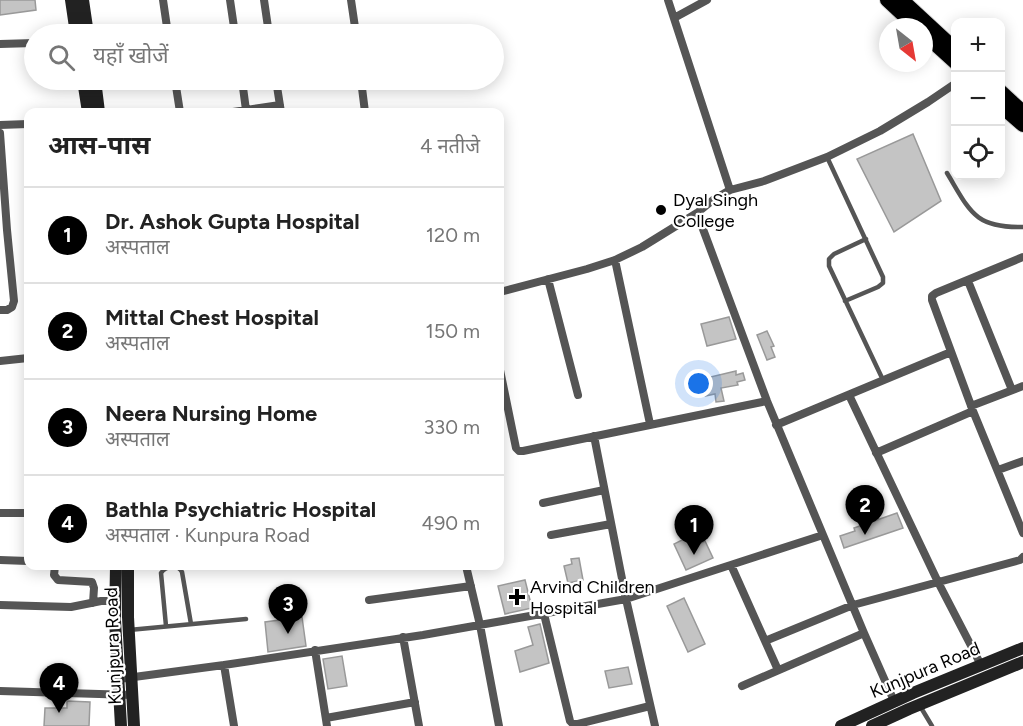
<!DOCTYPE html>
<html lang="hi">
<head>
<meta charset="utf-8">
<style>
	:root { --surface:#fff; --page:#f2f2f2; --text:#222; --muted:#767676; --line:#e0e0e0; --accent:#000 }
	body { margin:0; font-family:Figtree,"Noto Sans Devanagari",sans-serif; background:var(--page); color:var(--text) }
	.controls { position:absolute; right:18px; top:18px; display:grid; overflow:hidden; border-radius:12px; box-shadow:0 3px 15px #0003 }
	.controls button { width:54px; height:54px; display:grid; place-items:center; padding:0; border:0; border-bottom:2px solid var(--line); background:var(--surface); color:var(--text); font:30px sans-serif }
	.compass { position:absolute; left:879px; top:18px; width:54px; height:54px; border-radius:50%; background:var(--surface); box-shadow:0 3px 15px #0003; rotate:149deg }
	.you { position:absolute; left:699px; top:384px; width:21px; height:21px; margin:-15px; border:4px solid #fff; border-radius:50%; background:#1a73e8; box-shadow:0 0 0 9px #1a73e833 }
	.badge { display:grid; place-items:center; width:39px; height:39px; border-radius:50%; background:var(--accent); color:#fff; font-size:20px; font-weight:700 }
	.pin { position:absolute; translate:-50% -50px; filter:drop-shadow(0 2px 3px #0008) }
	.pin::after { content:''; position:absolute; top:32px; width:21px; height:18px; background:inherit; clip-path:polygon(0 0,100% 0,50% 100%) }
	.list { margin:0; padding:0; list-style:none }
	h2 { display:flex; justify-content:space-between; align-items:center; height:78px; margin:0; padding:0 24px; font-size:26px }
	h2 small { font-size:20px; font-weight:400; color:var(--muted) }
	.list li { display:grid; grid-template-columns:39px 1fr auto; gap:18px; align-items:center; box-sizing:border-box; height:96px; padding:0 24px; border-top:2px solid var(--line) }
	.list b { display:block; font-size:22px; white-space:nowrap }
	.list p { margin:0; font-size:20px; white-space:nowrap; color:var(--muted) }
	.list em { font-size:20px; font-style:normal; color:var(--muted) }
	.icon { flex:none; width:33px; height:33px; fill:none; stroke:currentColor; stroke-width:2; stroke-linecap:round; stroke-linejoin:round }
	.map { position:relative; flex:none; width:1023px; height:726px; overflow:hidden }
	.search { position:absolute; background:var(--surface); box-shadow:0 3px 15px #0003; left:24px; top:24px; width:480px; height:66px; display:flex; align-items:center; gap:15px; box-sizing:border-box; padding:0 21px; border-radius:33px; color:var(--muted); font-size:22px }
	.panel { position:absolute; background:var(--surface); box-shadow:0 3px 15px #0003; left:24px; top:108px; width:480px; height:462px; border-radius:12px }
	.map>svg:first-child { display:block }
</style>
</head>
<body>
<div class="map">
<svg width="1023" height="726" viewBox="0 0 1023 726">
	<rect width="100%" height="100%" fill="#fff"/>
	<!-- building -->
	<path fill="#c4c4c4" stroke="#999" stroke-width="1.5" d="M0 0H35L36 10 0 15Z
		M913 134 941 201 894 232 857 159Z
		M729 317 736 339 707 346 701 324Z
		M767 331 774 346 771 347 775 357 767 360 757 335Z
		M736 371V375L743 373 745 380 737 382 738 385 721 388 724 401 716 402 715 394 705 396 702 379Z
		M897 513 903 528 844 548 840 536 855 531 854 528Z
		M688 537 693 547 705 541 713 558 686 570 674 544Z
		M579 558 583 580 568 583 564 566 572 564 571 559Z
		M525 580 532 608 505 614 498 586Z
		M684 598 705 644 688 652 667 606Z
		M302 617 306 646 268 652 265 622Z
		M540 624 549 663 520 672 515 651 533 645 528 627Z
		M342 656 347 686 328 689 323 659Z
		M628 667 632 684 609 688 605 671Z
		M67 701 90 702 89 726H44L45 708H67Z"/>
	<g fill="none" stroke-linecap="round" stroke-linejoin="round">
		<!-- primary casing -->
		<g stroke="#dbdbdb" stroke-width="16">
			<path id="primary" d="M887 0 916 27
				M902 0 956 50
				M924 34 956 63
				M1000 91 1023 112
				M1000 105 1023 125"/>
		</g>
		<!-- lane -->
		<path stroke="#555" stroke-width="4.5" d="M827 157 883 277V283L878 287 845 301
			M947 173C970 211 974 228 1023 227
			M866 239 834 254 829 259V266L883 380
			M166 626 161 573C166 566 178 564 182 572L191 624
			M129 630 246 619
			M920 706 932 726"/>
		<!-- street -->
		<path stroke="#555" stroke-width="8" d="M163 0 168 34
			M230 0 235 34
			M264 0 269 34
			M351 0 356 34
			M668 0 730 190
			M674 18 707 0
			M0 44 34 43
			M175 80 180 112
			M242 80 246 110
			M276 80 281 112
			M361 80 365 112
			M233 112 280 105
			M0 125 28 124
			M0 133 7 230 14 301 12 307 7 310H0
			M697 213 767 401 864 633 894 701
			M1023 257 936 293 932 296V300L973 411 1023 533
			M615 260 650 424
			M548 279 578 395
			M968 281 1012 390
			M500 292 587 269 615 260 642 247 697 213 713 200 730 190 764 181 827 157 880 131 928 102 956 83
			M0 361 28 358
			M500 370 516 448 519 451H523L767 401
			M849 395 938 582 981 665
			M971 406 1023 386
			M776 425 951 352
			M594 436 626 599 655 726
			M876 453 973 411
			M998 470 1023 461
			M543 503 604 490
			M0 513H28
			M551 535 611 524
			M0 560 28 561
			M731 565 778 670
			M55 566 54 575 58 580 92 582 94 588 93 603
			M466 566 480 625 499 726
			M369 600 471 586
			M0 605 71 607 101 601H116
			M544 614 570 721 573 724H578L650 706
			M403 637 419 726
			M765 641 853 605 1020 560 1023 557
			M315 650 327 726
			M224 665 234 726
			M119 679 224 665 423 635 626 599 823 535
			M742 686 864 633
			M0 691 132 695
			M326 718 415 702"/>
		<!-- secondary -->
		<path stroke="#222" stroke-width="12" d="M71 0 76 34
			M83 0 88 34
			M83 80 88 112
			M95 80 99 112
			M116 566 115 620 121 726
			M128 566V617L134 726
			M841 726 913 693 1023 648
			M872 726 909 709 1023 662"/>
		<!-- primary -->
		<use href="#primary" stroke="#000" stroke-width="14"/>
	</g>
	<!-- markers -->
	<g fill="#000" stroke="#fff" stroke-width="2">
		<circle cx="661" cy="210" r="6"/>
		<path d="M514 588h6v6h6v6h-6v6h-6v-6h-6v-6h6z"/>
	</g>
	<g text-anchor="middle" stroke-width="4.5" stroke-linejoin="round" paint-order="stroke">
		<!-- poi labels -->
		<g font-size="18" fill="#000" stroke="#fff" text-anchor="start">
			<text x="673" y="206">Dyal Singh<tspan x="673" dy="21">College</tspan></text>
			<text x="530" y="593">Arvind Children<tspan x="530" dy="21">Hospital</tspan></text>
		</g>
		<!-- street labels -->
		<g font-size="18" fill="#000" stroke="#fff">
			<text transform="translate(113 646) rotate(-92)" y="6">Kunjpura Road</text>
			<text transform="translate(925 670) rotate(-23)" y="6">Kunjpura Road</text>
		</g>
	</g>
</svg>
<div class="controls">
<button>+</button>
<button>−</button>
<button><svg class="icon" aria-label="locate" viewBox="0 0 24 24"><circle cx="12" cy="12" r="6"/><path d="M12 2v4M12 18v4M2 12h4M18 12h4"/></svg></button>
</div>
<svg class="compass" viewBox="-18 -18 36 36"><path d="M0-13l5 13h-10z" fill="#e53935"/><path d="M0 13l5-13h-10z" fill="#767676"/></svg>
<div class="you"></div>
<div class="pin badge" style="left:694px;top:555px">1</div>
<div class="pin badge" style="left:865px;top:535px">2</div>
<div class="pin badge" style="left:288px;top:634px">3</div>
<div class="pin badge" style="left:59px;top:713px">4</div>
<div class="search"><svg class="icon" aria-label="search" viewBox="0 0 24 24"><circle cx="10" cy="10" r="6"/><path d="M15 15l6 6"/></svg>यहाँ खोजें</div>
<section class="panel">
<h2>आस-पास<small>4 नतीजे</small></h2>
<ul class="list">
<li><span class="badge">1</span><div><b>Dr. Ashok Gupta Hospital</b><p>अस्पताल</p></div><em>120 m</em></li>
<li><span class="badge">2</span><div><b>Mittal Chest Hospital</b><p>अस्पताल</p></div><em>150 m</em></li>
<li><span class="badge">3</span><div><b>Neera Nursing Home</b><p>अस्पताल</p></div><em>330 m</em></li>
<li><span class="badge">4</span><div><b>Bathla Psychiatric Hospital</b><p>अस्पताल · Kunpura Road</p></div><em>490 m</em></li>
</ul>
</section>
</div>
</body>
</html>
